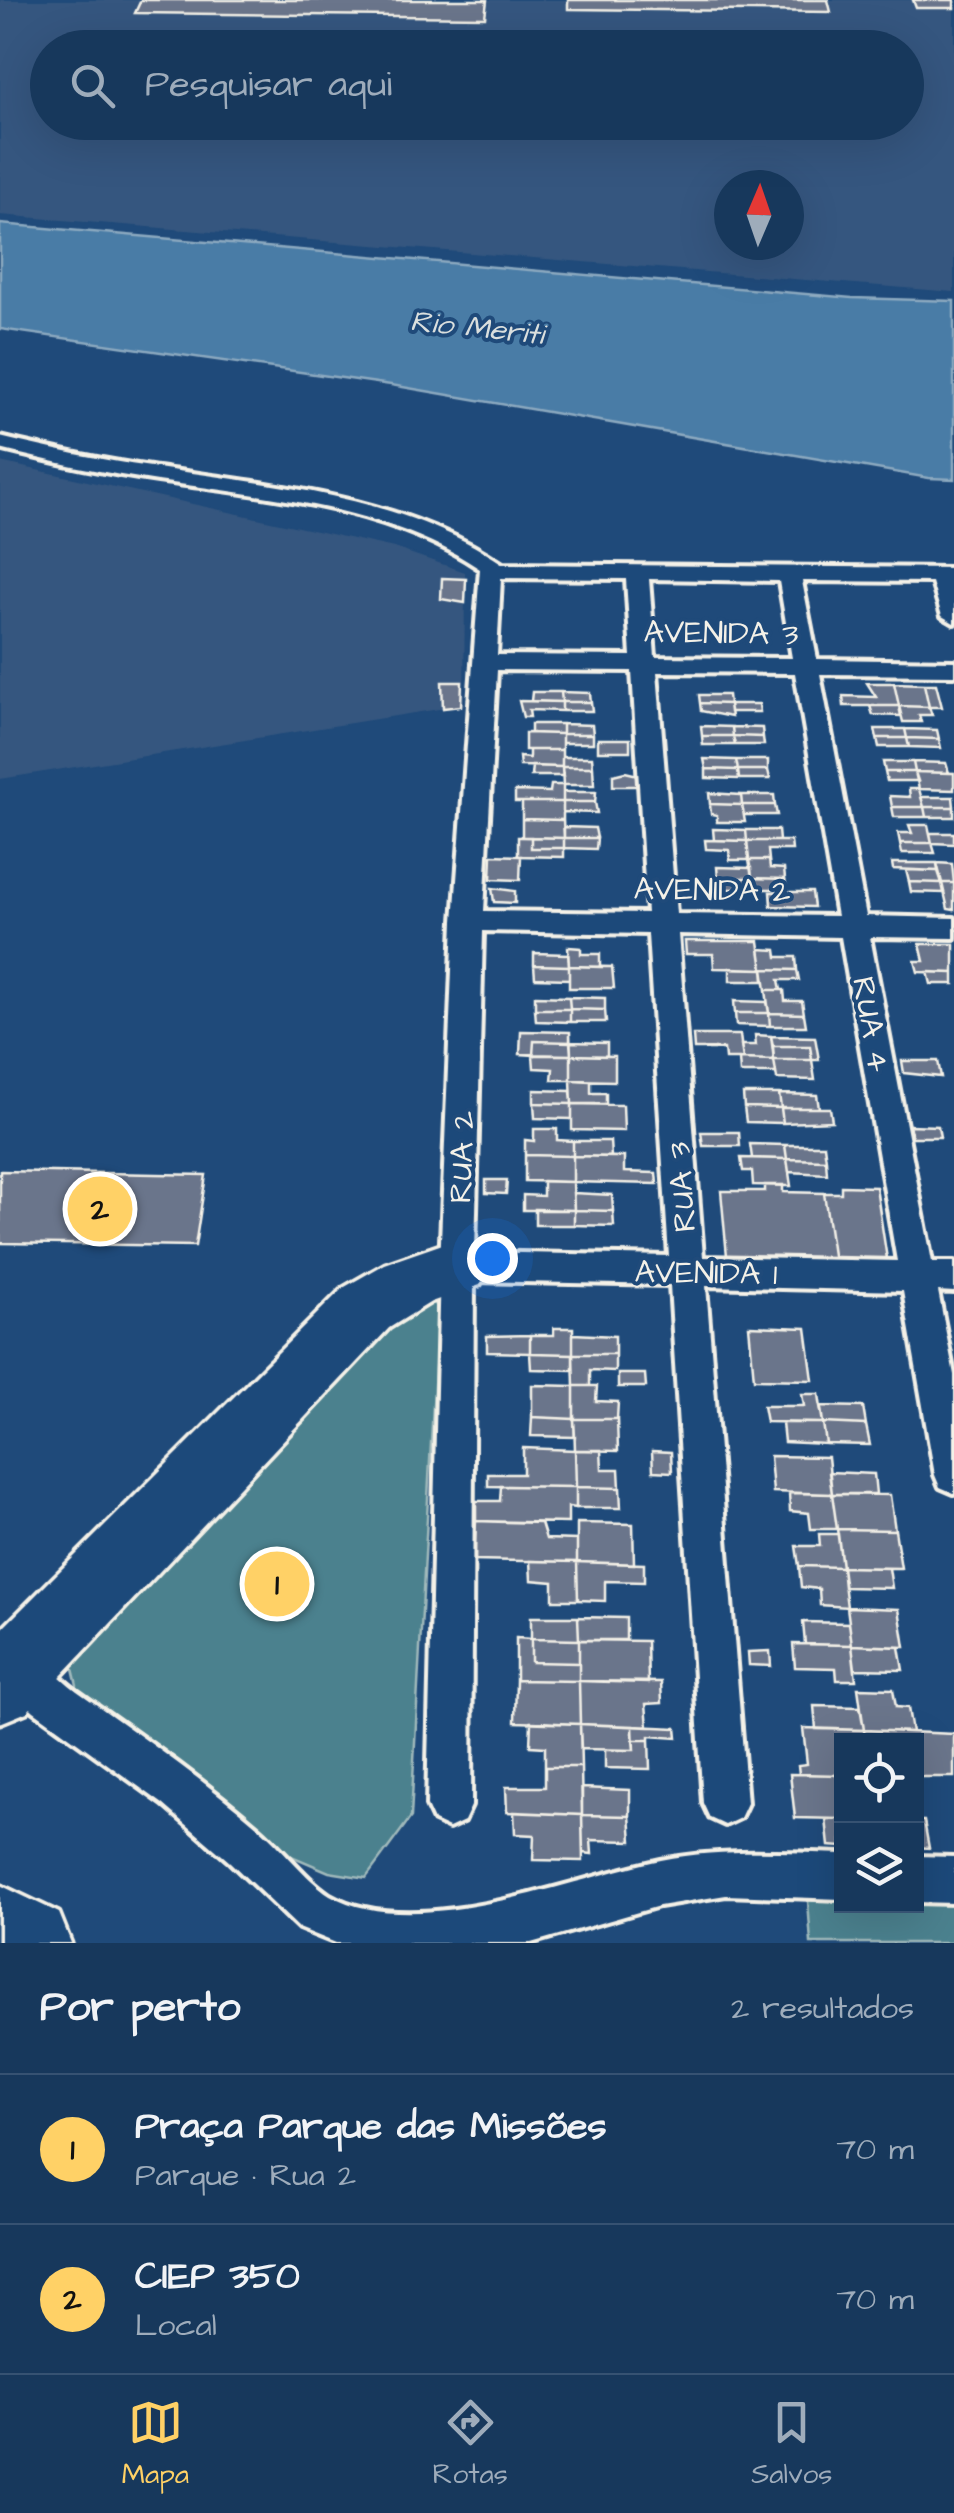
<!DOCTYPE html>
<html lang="pt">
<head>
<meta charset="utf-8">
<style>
	:root { --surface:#17385c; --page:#244365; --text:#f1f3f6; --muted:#9eacbb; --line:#365272; --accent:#ffd166 }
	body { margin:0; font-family:"Architects Daughter",sans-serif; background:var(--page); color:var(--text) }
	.controls { position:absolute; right:30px; bottom:30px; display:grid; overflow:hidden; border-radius:0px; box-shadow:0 10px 40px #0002 }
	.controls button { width:90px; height:90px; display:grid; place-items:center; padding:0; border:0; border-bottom:2px solid var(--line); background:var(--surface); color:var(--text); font:50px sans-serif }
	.compass { position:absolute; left:714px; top:170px; width:90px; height:90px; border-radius:50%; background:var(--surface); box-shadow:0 10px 40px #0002; rotate:2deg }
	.you { position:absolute; left:492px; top:1258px; width:35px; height:35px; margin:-25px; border:8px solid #fff; border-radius:50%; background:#1a73e8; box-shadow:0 0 0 15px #1a73e833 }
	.badge { display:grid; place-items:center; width:65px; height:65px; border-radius:50%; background:var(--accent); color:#111; font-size:32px; font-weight:700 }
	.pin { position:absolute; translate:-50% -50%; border:5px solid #fff; box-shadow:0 2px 10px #0006 }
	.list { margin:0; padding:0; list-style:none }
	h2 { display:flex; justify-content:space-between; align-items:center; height:130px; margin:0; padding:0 40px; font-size:42px }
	h2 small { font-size:32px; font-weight:400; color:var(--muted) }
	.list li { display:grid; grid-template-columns:65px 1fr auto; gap:30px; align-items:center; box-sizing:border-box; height:150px; padding:0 40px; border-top:2px solid var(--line) }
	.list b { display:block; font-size:38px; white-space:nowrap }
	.list p { margin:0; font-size:32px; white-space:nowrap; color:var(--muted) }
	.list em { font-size:32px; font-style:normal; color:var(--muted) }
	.icon { flex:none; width:55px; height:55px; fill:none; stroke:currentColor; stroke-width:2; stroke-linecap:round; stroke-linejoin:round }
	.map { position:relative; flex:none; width:954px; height:1943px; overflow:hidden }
	.search { position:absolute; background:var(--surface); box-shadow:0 10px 40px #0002; left:30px; right:30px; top:30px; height:110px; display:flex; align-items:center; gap:25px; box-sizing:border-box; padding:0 35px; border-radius:55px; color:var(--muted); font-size:38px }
	.sheet { height:430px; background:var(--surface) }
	nav { display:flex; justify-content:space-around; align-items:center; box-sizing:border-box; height:140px; border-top:2px solid var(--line); background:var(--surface); font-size:28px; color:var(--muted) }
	nav a { display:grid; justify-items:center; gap:5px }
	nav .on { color:var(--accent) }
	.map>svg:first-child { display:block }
</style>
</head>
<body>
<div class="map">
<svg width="954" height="1943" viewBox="0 0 954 1943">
	<rect width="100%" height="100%" fill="#1f4a7a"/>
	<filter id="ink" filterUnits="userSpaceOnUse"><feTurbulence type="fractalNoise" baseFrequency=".01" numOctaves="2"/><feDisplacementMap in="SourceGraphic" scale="20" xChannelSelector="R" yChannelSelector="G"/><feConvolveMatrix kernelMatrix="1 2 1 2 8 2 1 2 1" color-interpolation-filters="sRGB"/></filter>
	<g filter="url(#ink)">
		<!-- built -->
		<path fill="#36577f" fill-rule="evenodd" d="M0 0H954V292L0 215ZM48 48H906V122H48ZM729 185H789V245H729Z
			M0 462 394 548 465 572 464 705 0 779Z"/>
		<!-- green -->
		<path fill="#4b818e" stroke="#a0b9bb" stroke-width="2.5" d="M434 1300 438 1311 411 1817 366 1878 329 1872 289 1855 127 1740 74 1696 77 1685 71 1660 378 1324Z
			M807 1887 841 1889 842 1906H916L917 1892 954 1894V1943H811Z"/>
		<!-- water -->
		<path fill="#487ba6" stroke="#8daac0" stroke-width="2.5" d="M0 224 852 298 954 301V479L929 478 391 385 0 329Z"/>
		<!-- building -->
		<path fill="#6b758b" stroke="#f4f1e8" stroke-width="2.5" d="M141 0H487L485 17 135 13Z
			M568 0H828L831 12 568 9Z
			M913 0H954V8H916Z
			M442 578 466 579 465 603 441 599Z
			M442 682H462L461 706 443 708Z
			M867 683H894L899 706H844L843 696 876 697Z
			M894 683 924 684 929 707 899 706Z
			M924 684H936L942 707H929Z
			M532 692H561L562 702 531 701Z
			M561 692 590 693 591 702H562Z
			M699 695H728L729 704 700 703Z
			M519 701 562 702V711L529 710 530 717H523Z
			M562 702H591L592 711H562Z
			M700 703 729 704 731 717 701 711Z
			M729 704H759L760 712H730Z
			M870 706H899L901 716 873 715Z
			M899 706 929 707 932 715H919L921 722H903Z
			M531 724H562V734L531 733Z
			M562 724 592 725 593 734H562Z
			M701 726 732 727 733 736H702Z
			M732 727 762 728 763 737 733 736Z
			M875 729H905L907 738H877Z
			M905 729 937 730 939 739 907 738Z
			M525 733 562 734V750H525Z
			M562 734H593V743H562Z
			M702 736H733L735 745H703Z
			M733 736 763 737 764 745H735Z
			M877 738H907L909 747H879Z
			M907 738 939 739 941 748 909 747Z
			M598 739H630V751H598Z
			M529 750H562V767L520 766 519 757 529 758Z
			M562 757H592L593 767H562Z
			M704 759 736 760 738 770 706 769Z
			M736 760H768V770H738Z
			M883 762H913L915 772H885Z
			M913 762 946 763 949 773 915 772Z
			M532 766 562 767 563 776H531Z
			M562 767H593L594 785H563Z
			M706 769 738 770 739 779 706 778Z
			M738 770H768L770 779H739Z
			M625 772 638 775V786H613V775Z
			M885 772H915L918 781H887Z
			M915 772 954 773V790L919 789Z
			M551 785H563V802H515V791L550 792Z
			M909 789H919L924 807H892L890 796 910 797Z
			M563 792H596L595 802H563Z
			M709 793 741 795 742 805 710 804Z
			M741 795H774L775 805H742Z
			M921 797H953L954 807H924Z
			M522 802H563V820L522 819Z
			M563 802H595L597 813 563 812Z
			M710 804 742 805 745 822H717V815L711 814Z
			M742 805H775L777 815H744Z
			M892 807H924L926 817H894Z
			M924 807H954V817H926Z
			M522 819 563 820 564 838 522 837Z
			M909 825H928L932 843H900L898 833H912Z
			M564 827 595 828 597 838H564Z
			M713 829 746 830 747 841 714 840Z
			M746 830H778L779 841H747Z
			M930 833H954V844L932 843Z
			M518 837H531V848H564V857L518 856Z
			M531 837 564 838V848H531Z
			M564 838H597L596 849 564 848Z
			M705 840 747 841 749 860H730L729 850 706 849Z
			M747 841H791L792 850H768L769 860H749Z
			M900 843H932L935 853H902Z
			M492 855 521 856 520 880 491 879Z
			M749 860H769L770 868 784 869 785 879 752 878Z
			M892 863H937L938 871 893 869Z
			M937 863 952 864 954 883H942Z
			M717 867 751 868 752 878H718Z
			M906 870 938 871 942 883 909 882Z
			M718 878H752L753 889H719Z
			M752 878 785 879 787 889H753Z
			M909 882 942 883 944 893 911 892Z
			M942 883H954V910L948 909Z
			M492 888 515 891V903L494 902Z
			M770 892H812L814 907 771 906Z
			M685 941H759L763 969 714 968 713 954H686Z
			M920 944H954V973L918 972 915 961H924Z
			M568 947 581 948V954H600V967L569 966Z
			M760 949 776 950 777 957H796L797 970 763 969Z
			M534 953 568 954 569 966 534 965Z
			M534 965 569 966V979L535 978Z
			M569 966 612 967 614 988H569Z
			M730 968 763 969 764 981H730Z
			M763 969 797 970 799 980H779L781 990H766Z
			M928 972 954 973V984H931Z
			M766 990H784L785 1001H802L804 1014 769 1013Z
			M535 996 569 997 570 1009H535Z
			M569 997 605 998V1010L570 1009Z
			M734 1001 767 1002 769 1013H735Z
			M535 1009H570V1022L536 1021Z
			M570 1009 605 1010 606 1022H570Z
			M735 1013H769L770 1026 736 1025Z
			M769 1013 804 1014 806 1026H770Z
			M521 1031 570 1032 571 1055 520 1054Z
			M521 1031 570 1032V1042L534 1041 533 1055 520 1054Z
			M693 1035H740L743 1059H725L724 1049H694Z
			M755 1035 771 1036 774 1060 743 1059 741 1045H756Z
			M771 1036 815 1037 819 1060H812L810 1046H773Z
			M570 1042 607 1043V1056L571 1055Z
			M773 1046H810L812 1060H774Z
			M533 1055H571V1080H552L553 1069 534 1068Z
			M571 1055 615 1056V1081L571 1080Z
			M739 1059 774 1060 776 1073H740Z
			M774 1060H812L815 1080 777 1079Z
			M902 1061H938L941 1077 904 1073Z
			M571 1080 591 1081V1093H606V1104H572Z
			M534 1090 571 1091 572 1104 534 1103Z
			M743 1094H779L781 1108 744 1107Z
			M779 1094 817 1095 819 1108H781Z
			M534 1103 572 1104V1119L535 1118Z
			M572 1104 623 1105 624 1131 572 1130Z
			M744 1107 781 1108 783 1123 746 1122Z
			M781 1108H830L832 1121 783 1123Z
			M909 1125 938 1126 940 1137H912Z
			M534 1129H557V1140L573 1141V1156L525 1155V1140L534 1141Z
			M701 1132H739L740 1146H703Z
			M573 1141H610L611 1157 573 1156Z
			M750 1144 785 1145 787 1159 752 1158Z
			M785 1145H824L826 1160 787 1159Z
			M525 1155 573 1156V1182L525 1181Z
			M573 1156 624 1157V1172L656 1173 657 1184 573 1182Z
			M741 1158 787 1159 791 1186 753 1185 752 1171H743Z
			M787 1159 826 1160 827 1174 789 1172Z
			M0 1171 206 1175 195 1246 0 1243Z
			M486 1180H507L506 1194 486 1193Z
			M543 1181 573 1182 574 1210H523V1195L543 1196Z
			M765 1185H783V1192L824 1193 834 1262 727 1256 721 1191H765Z
			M841 1186 876 1187 887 1259 883 1263 834 1262 824 1193H841Z
			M573 1193 612 1195 613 1211 574 1210Z
			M535 1209 574 1210V1225H535Z
			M574 1210 613 1211 614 1226 574 1225Z
			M749 1326 806 1328 813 1380 754 1379Z
			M554 1328H573V1354L530 1353V1335H554Z
			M573 1334 615 1336V1354H573Z
			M530 1335V1353L487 1352V1336Z
			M530 1353 573 1354V1370L531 1369Z
			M573 1354H615V1371L590 1370V1386H574Z
			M618 1374H645L646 1387H618Z
			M532 1385 574 1386V1419L532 1417Z
			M574 1386H597L596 1401 618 1402 617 1419H574Z
			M802 1394H819L823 1423 766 1422 763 1406H804Z
			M820 1406 863 1407 866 1425 823 1423Z
			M532 1417 574 1419 575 1437 531 1436Z
			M574 1419H617L618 1451 575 1450Z
			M782 1423H823L826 1444 784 1442Z
			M823 1423 866 1425 870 1445 826 1444Z
			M523 1448 575 1450 576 1487 488 1486V1474H523Z
			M575 1450H601L602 1469H619L620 1488 576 1487Z
			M652 1451 671 1452 672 1472 653 1471Z
			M770 1456 828 1457 832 1494 773 1492Z
			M829 1472 874 1474 876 1494H832Z
			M501 1486 576 1487V1508L568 1507V1523L476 1521V1501H500Z
			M576 1487 620 1488 621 1508H576Z
			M789 1493 832 1494 837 1529H811L809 1513 790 1511Z
			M832 1494 890 1495 895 1530 837 1529Z
			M476 1521 541 1523 546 1539 577 1540V1562L474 1560Z
			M577 1523 633 1524 634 1564 577 1562Z
			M837 1529 895 1530 901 1568 842 1567Z
			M819 1534H838L842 1567 799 1566 796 1546H820Z
			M530 1561 577 1562 578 1600H553V1582L531 1580Z
			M577 1562 644 1564V1582L605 1581V1601L578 1600Z
			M799 1566 842 1567 847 1607 820 1605 819 1589 801 1587Z
			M842 1567 889 1568 892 1588 844 1587Z
			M847 1607 899 1609 905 1647 852 1645Z
			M531 1617H578L579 1640 531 1639Z
			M578 1617 626 1618V1640H579Z
			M803 1622 849 1623 852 1645 805 1644Z
			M516 1638 531 1639V1662L579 1663V1681L516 1680Z
			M531 1639 579 1640V1663L531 1662Z
			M579 1640 647 1641 648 1683 579 1681Z
			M793 1644 852 1645 856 1680H837L836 1668 795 1667Z
			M852 1645 899 1647 903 1670 855 1669Z
			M770 1651 771 1666 749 1665 748 1652Z
			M516 1680 579 1681 580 1724 515 1722Z
			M579 1681 661 1682 662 1703 646 1704 648 1727 580 1724Z
			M858 1688 893 1689 896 1707 908 1708 912 1732 864 1730Z
			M814 1706 860 1707 864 1730 816 1729Z
			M531 1722 580 1724 581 1767H545V1747L530 1746Z
			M580 1724 633 1726 634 1750 581 1749Z
			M633 1726 676 1728 677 1738 649 1736V1740H633Z
			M803 1728 864 1730 865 1740H842V1775L799 1774 798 1765 807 1764Z
			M864 1730 954 1734V1777H916V1740H865Z
			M633 1740H649L650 1769 605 1768V1750H634Z
			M545 1767H581L582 1815 507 1812 506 1787H545Z
			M790 1774 842 1775V1819L795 1818Z
			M582 1788 630 1790V1816L582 1815Z
			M514 1812 582 1815 583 1861 533 1860 534 1835 515 1834Z
			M582 1815 630 1816 632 1841 591 1840 592 1854 583 1853Z
			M826 1819H842V1847L829 1846Z
			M916 1821H924L929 1848 916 1847Z"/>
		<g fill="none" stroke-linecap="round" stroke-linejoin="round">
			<!-- street casing -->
			<g stroke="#f4f1e8" stroke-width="8">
				<path id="street" d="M0 437C50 449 100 460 151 467 270 485 401 495 503 564L954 568V623L942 616 932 582 802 581 817 659 954 661V675L820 674 866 916 954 918V938L870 937 932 1262H954V1292L938 1291 954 1375V1493L940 1487 935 1475 903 1291 706 1286 747 1803 740 1818 725 1825 710 1818 703 1803 670 1285 474 1281 471 1806 464 1821 449 1828 434 1821 427 1806 440 1266 454 921 480 569C387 506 266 497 158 481 104 473 52 462 0 449ZM501 578 626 579 631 656 497 655ZM649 579 779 581 792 658 655 657ZM497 670 632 671 647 913 484 911ZM657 672 795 673 837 916 676 914ZM483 931 648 934 669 1256 475 1252ZM678 934 841 937 897 1261 703 1257Z
					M17 1646C40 1656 57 1676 77 1691 139 1735 201 1778 258 1827 283 1848 304 1878 330 1895 414 1943 573 1878 661 1860 721 1848 780 1852 842 1854V1899L726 1895 659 1906 531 1943H336L299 1928 230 1862 163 1804 34 1711 2 1682V1652Z
					M916 1856 954 1857V1903L916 1902Z"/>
			</g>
			<!-- highway casing -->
			<g stroke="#f4f1e8" stroke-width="7">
				<path id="highway" d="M457 1239 480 1247 489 1266 480 1285 431 1302 389 1328 27 1712 0 1723V1631L343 1288 385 1264Z
					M0 1885 59 1913 71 1943H0Z"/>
			</g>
			<!-- street -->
			<use href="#street" fill="#1f4a7a" fill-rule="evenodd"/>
			<!-- highway -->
			<use href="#highway" fill="#1f4a7a" fill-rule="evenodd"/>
		</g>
	</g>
	<g text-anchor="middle" stroke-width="8" stroke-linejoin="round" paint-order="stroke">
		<!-- far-water labels -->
		<g font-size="30" font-style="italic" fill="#dadfde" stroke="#1f4a7a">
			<text transform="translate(477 327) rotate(6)" y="10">Rio Meriti</text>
		</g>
		<!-- street labels -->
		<g font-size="32" fill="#f4f1e8" stroke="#1f4a7a">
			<text transform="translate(721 632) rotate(1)" y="11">AVENIDA 3</text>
			<text transform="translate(712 889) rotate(1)" y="11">AVENIDA 2</text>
			<text transform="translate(872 1024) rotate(80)" y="11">RUA 4</text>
			<text transform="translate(461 1157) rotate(-88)" y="11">RUA 2</text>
			<text transform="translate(681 1187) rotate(-94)" y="11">RUA 3</text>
			<text transform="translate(706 1272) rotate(1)" y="11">AVENIDA 1</text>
		</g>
	</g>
</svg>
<div class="controls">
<button><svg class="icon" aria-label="locate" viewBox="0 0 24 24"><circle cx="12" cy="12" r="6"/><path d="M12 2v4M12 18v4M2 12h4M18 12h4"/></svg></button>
<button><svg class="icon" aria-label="layers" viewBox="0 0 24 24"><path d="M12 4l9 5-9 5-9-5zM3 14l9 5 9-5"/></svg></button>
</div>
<svg class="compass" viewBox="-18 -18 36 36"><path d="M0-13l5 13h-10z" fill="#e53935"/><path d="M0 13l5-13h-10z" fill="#9eacbb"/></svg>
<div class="you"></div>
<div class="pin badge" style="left:277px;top:1584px">1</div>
<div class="pin badge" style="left:100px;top:1209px">2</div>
<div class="search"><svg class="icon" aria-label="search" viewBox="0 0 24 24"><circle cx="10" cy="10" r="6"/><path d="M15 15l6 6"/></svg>Pesquisar aqui</div>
</div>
<section class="sheet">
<h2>Por perto<small>2 resultados</small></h2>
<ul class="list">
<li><span class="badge">1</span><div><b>Praça Parque das Missões</b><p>Parque · Rua 2</p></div><em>70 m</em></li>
<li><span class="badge">2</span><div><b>CIEP 350</b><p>Local</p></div><em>70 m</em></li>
</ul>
</section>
<nav>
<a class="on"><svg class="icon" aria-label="map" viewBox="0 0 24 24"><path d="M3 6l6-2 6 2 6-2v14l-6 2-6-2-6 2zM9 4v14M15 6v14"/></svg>Mapa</a>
<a><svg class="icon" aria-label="directions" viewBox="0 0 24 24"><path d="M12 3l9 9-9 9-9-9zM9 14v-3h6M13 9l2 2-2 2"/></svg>Rotas</a>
<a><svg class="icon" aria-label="saved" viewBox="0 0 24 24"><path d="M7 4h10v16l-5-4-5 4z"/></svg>Salvos</a>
</nav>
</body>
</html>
